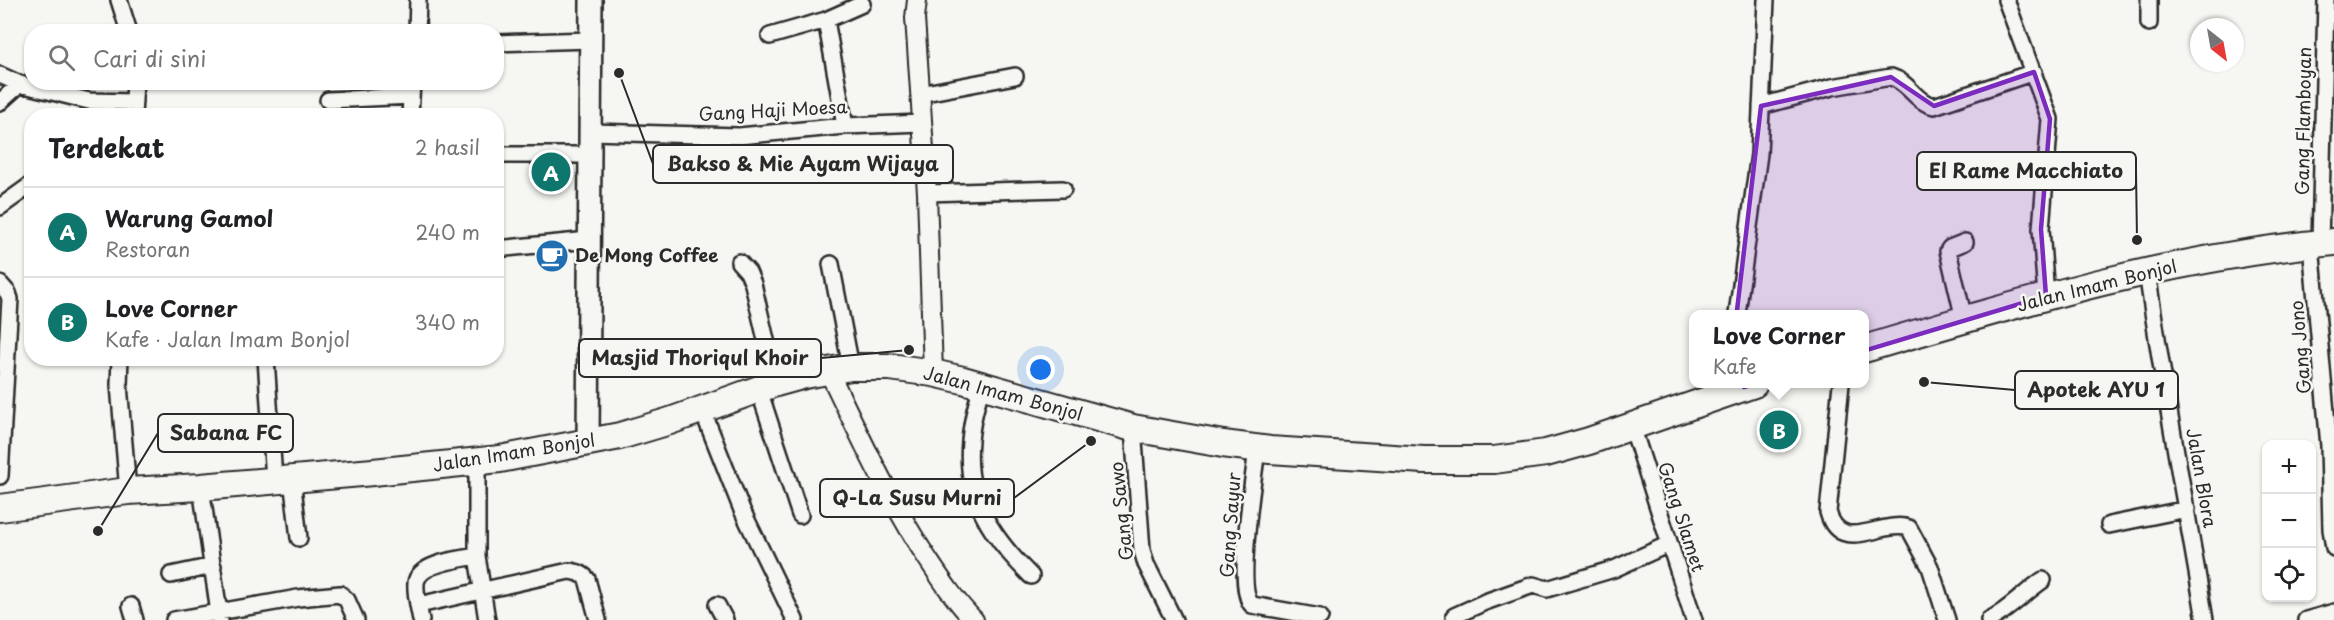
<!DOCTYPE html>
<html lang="id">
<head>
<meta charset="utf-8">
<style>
	:root { --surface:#fff; --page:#f2f2f2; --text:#202124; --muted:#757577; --line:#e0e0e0; --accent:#0f766e }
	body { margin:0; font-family:"Playpen Sans",sans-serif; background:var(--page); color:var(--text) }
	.controls { position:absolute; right:18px; bottom:18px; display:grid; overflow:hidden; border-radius:12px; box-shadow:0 2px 4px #0004 }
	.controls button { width:54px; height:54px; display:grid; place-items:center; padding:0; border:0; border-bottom:2px solid var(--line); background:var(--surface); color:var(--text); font:30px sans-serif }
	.compass { position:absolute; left:2190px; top:18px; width:54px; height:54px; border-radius:50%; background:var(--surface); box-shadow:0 2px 4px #0004; rotate:149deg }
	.you { position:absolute; left:1041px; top:370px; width:21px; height:21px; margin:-15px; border:4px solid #fff; border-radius:50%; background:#1a73e8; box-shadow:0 0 0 9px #1a73e833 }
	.badge { display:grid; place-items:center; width:39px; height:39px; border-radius:50%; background:var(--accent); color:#fff; font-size:20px; font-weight:700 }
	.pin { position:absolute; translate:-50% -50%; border:3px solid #fff; box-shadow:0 2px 6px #0006 }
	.popup { position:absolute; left:1689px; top:310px; width:180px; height:78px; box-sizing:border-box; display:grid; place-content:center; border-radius:12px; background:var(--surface); filter:drop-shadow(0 2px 4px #0005); font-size:20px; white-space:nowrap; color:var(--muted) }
	.popup b { font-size:22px; color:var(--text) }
	.popup::after { content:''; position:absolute; left:50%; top:100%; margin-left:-12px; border:12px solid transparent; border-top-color:var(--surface) }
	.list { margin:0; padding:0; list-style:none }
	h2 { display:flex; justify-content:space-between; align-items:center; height:78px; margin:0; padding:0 24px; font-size:26px }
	h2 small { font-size:20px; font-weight:400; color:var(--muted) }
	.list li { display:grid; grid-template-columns:39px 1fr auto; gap:18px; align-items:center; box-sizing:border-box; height:90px; padding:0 24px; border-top:2px solid var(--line) }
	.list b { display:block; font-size:22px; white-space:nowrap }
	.list p { margin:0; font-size:20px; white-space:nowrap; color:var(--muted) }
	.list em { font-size:20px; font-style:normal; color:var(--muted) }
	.icon { flex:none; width:33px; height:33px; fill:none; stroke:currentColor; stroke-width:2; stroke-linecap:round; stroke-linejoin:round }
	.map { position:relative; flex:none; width:2334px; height:620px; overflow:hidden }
	.search { position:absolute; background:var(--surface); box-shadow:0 2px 4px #0004; left:24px; top:24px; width:480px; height:66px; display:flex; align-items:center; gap:15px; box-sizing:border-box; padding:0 21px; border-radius:24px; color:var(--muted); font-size:22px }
	.panel { position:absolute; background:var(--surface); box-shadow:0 2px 4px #0004; left:24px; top:108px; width:480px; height:258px; border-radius:24px }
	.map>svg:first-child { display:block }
</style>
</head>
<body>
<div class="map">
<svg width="2334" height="620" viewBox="0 0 2334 620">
	<rect width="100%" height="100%" fill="#f6f6f2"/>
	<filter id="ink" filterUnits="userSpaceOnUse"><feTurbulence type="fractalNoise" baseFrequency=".0167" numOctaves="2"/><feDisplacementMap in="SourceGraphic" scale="12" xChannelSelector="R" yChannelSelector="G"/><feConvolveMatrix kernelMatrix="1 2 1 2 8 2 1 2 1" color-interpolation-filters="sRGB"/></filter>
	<g filter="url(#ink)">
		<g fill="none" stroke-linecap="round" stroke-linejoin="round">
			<!-- minor casing -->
			<g stroke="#2b2b2b" stroke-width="20">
				<path id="minor" d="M119 0 129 32
					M2006 0 2050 119 2041 229 2046 296
					M2149 0V23
					M826 20 862 4
					M417 32 418 0
					M770 36 826 20 845 126
					M496 43 591 40
					M0 75 20 84 89 101 134 102
					M920 94 1015 76
					M328 100 411 96
					M0 102 20 84
					M1761 106 1832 87 1891 77C1909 82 1915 102 1934 106L2034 72
					M133 116 135 82
					M410 116 412 82
					M590 132 739 136 845 126 922 123
					M496 155H590
					M927 193 1063 189
					M0 207 32 184
					M2320 244 2326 0
					M2311 245 2329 446 2331 529 2334 548
					M496 249 589 240
					M739 262 748 272 753 284 776 383
					M831 264 851 367
					M2147 271C2163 388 2186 504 2205 620
					M0 284 8 293 10 299 0 476
					M1737 314 1759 154 1766 0
					M1964 319 1948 251 1950 248 1965 242
					M120 358 119 385 128 491
					M266 358 274 480
					M1841 384 1828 512C1840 556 1882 519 1909 528L1930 567 1947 620
					M982 386C955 468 970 516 1031 576
					M759 390 800 515
					M702 409 742 510 795 620
					M1632 426 1694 620
					M1133 428 1142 550 1146 564 1174 620
					M1257 449C1254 476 1235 589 1252 605L1320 617
					M477 462V556L487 620
					M292 479 299 538
					M201 487 220 620
					M2109 525 2187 509
					M171 575 213 566
					M419 605 569 571C577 572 582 573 587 579L598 620
					M717 605 725 620
					M131 606 135 620
					M1454 616 1485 602 1533 585 1547 589 1614 569 1669 544
					M174 620 298 598 340 594 347 600 356 620
					M421 620C419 608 415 595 416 583 418 563 461 559 477 556
					M1989 620C2009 610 2024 593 2043 580
					M2306 620 2334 612"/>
			</g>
			<!-- tertiary casing -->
			<g stroke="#2b2b2b" stroke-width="22">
				<path id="tertiary" d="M917 0 915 18 927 193 933 373
					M828 370C859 434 888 498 927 558 941 579 956 602 974 620"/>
			</g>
			<!-- secondary casing -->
			<g stroke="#2b2b2b" stroke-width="26">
				<path id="secondary" d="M588 443 591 0"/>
			</g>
			<!-- trunk casing -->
			<g stroke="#2b2b2b" stroke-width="30">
				<path id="trunk" d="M1864 349C2019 303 2173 256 2334 242
					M0 508 128 491 201 487 373 472 500 459 620 436 670 421 776 383 805 375 851 367H890L933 373 963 380 1133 428 1223 444 1270 450 1424 460H1494L1546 453 1589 441 1754 384"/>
			</g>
			<!-- minor -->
			<use href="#minor" stroke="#f6f6f2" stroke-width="15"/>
			<!-- tertiary -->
			<use href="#tertiary" stroke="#f6f6f2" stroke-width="18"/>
			<!-- secondary -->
			<use href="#secondary" stroke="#f6f6f2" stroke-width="21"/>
			<!-- trunk -->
			<use href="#trunk" stroke="#f6f6f2" stroke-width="26"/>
		</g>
	</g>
	<!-- marked area -->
	<path fill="#7b2cbf" fill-opacity="0.2" stroke="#7b2cbf" stroke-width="4.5" stroke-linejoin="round" d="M2034 72 2050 119 2041 229 2046 296 1744 387 1738 366 1736 319 1761 106 1891 77 1934 106Z"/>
	<!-- icons -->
	<defs>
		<g id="cafe-disc" transform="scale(1.725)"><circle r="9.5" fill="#1f6fb2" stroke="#f6f6f2"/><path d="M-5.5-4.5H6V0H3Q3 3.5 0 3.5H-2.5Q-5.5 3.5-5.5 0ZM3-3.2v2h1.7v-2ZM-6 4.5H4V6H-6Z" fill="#fff"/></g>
	</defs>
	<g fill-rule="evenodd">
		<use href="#cafe-disc" x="552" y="256"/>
	</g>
	<g text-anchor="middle" stroke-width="5" stroke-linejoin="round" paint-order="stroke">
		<!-- street labels -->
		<g font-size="18" fill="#2b2b2b" stroke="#f6f6f2">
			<text transform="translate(773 111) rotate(-3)" y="6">Gang Haji Moesa</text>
			<text transform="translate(2304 121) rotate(-89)" y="6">Gang Flamboyan</text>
			<text transform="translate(2097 286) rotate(-14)" y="6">Jalan Imam Bonjol</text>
			<text transform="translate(2301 347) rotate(-95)" y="6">Gang Jono</text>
			<text transform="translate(1003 394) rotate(15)" y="6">Jalan Imam Bonjol</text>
			<text transform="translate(514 453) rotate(-9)" y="6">Jalan Imam Bonjol</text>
			<text transform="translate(2201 478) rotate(80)" y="6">Jalan Blora</text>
			<text transform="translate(1122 511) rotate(-96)" y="6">Gang Sawo</text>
			<text transform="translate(1681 517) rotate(72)" y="6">Gang Slamet</text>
			<text transform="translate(1231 525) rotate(-86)" y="6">Gang Sayur</text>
		</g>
		<!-- poi labels -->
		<g font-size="18" font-weight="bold" fill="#2b2b2b" stroke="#f6f6f2" text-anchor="start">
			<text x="575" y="262">De Mong Coffee</text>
		</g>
	</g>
	<!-- callouts -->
	<path fill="none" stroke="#2b2b2b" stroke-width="2" d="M619 73L653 164M2137 240L2136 171M909 350L821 358M1924 382L2015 390M98 531L158 433M1091 441L1014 498"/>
	<g fill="#2b2b2b" stroke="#f6f6f2" stroke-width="2">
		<circle cx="619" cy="73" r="6"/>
		<circle cx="2137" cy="240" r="6"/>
		<circle cx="909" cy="350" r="6"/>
		<circle cx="1924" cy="382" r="6"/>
		<circle cx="98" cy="531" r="6"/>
		<circle cx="1091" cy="441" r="6"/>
	</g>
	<g fill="#f6f6f2" stroke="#2b2b2b" stroke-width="2">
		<rect x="653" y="145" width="300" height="38" rx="6"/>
		<rect x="1917" y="152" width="219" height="38" rx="6"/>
		<rect x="579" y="339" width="242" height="38" rx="6"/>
		<rect x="2015" y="371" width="163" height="38" rx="6"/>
		<rect x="158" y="414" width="135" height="38" rx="6"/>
		<rect x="820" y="479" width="194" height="38" rx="6"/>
	</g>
	<g font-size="20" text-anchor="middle" font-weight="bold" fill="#2b2b2b">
		<text x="803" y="171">Bakso &amp; Mie Ayam Wijaya</text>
		<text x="2026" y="178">El Rame Macchiato</text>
		<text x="700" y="365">Masjid Thoriqul Khoir</text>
		<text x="2096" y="397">Apotek AYU 1</text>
		<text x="226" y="440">Sabana FC</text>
		<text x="917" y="505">Q-La Susu Murni</text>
	</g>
</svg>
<div class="controls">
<button>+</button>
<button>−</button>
<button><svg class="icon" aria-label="locate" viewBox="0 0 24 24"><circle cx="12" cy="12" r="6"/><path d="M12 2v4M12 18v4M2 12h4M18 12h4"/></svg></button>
</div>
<svg class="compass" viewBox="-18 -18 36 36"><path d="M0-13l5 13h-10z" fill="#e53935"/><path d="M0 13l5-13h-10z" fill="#757577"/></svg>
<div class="you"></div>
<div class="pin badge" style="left:551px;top:172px">A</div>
<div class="pin badge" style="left:1779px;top:430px">B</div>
<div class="popup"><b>Love Corner</b>Kafe</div>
<div class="search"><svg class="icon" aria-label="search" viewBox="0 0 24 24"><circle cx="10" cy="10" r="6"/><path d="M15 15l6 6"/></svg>Cari di sini</div>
<section class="panel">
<h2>Terdekat<small>2 hasil</small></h2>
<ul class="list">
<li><span class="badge">A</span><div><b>Warung Gamol</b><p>Restoran</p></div><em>240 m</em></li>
<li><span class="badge">B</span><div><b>Love Corner</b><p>Kafe · Jalan Imam Bonjol</p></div><em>340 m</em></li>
</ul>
</section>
</div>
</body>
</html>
